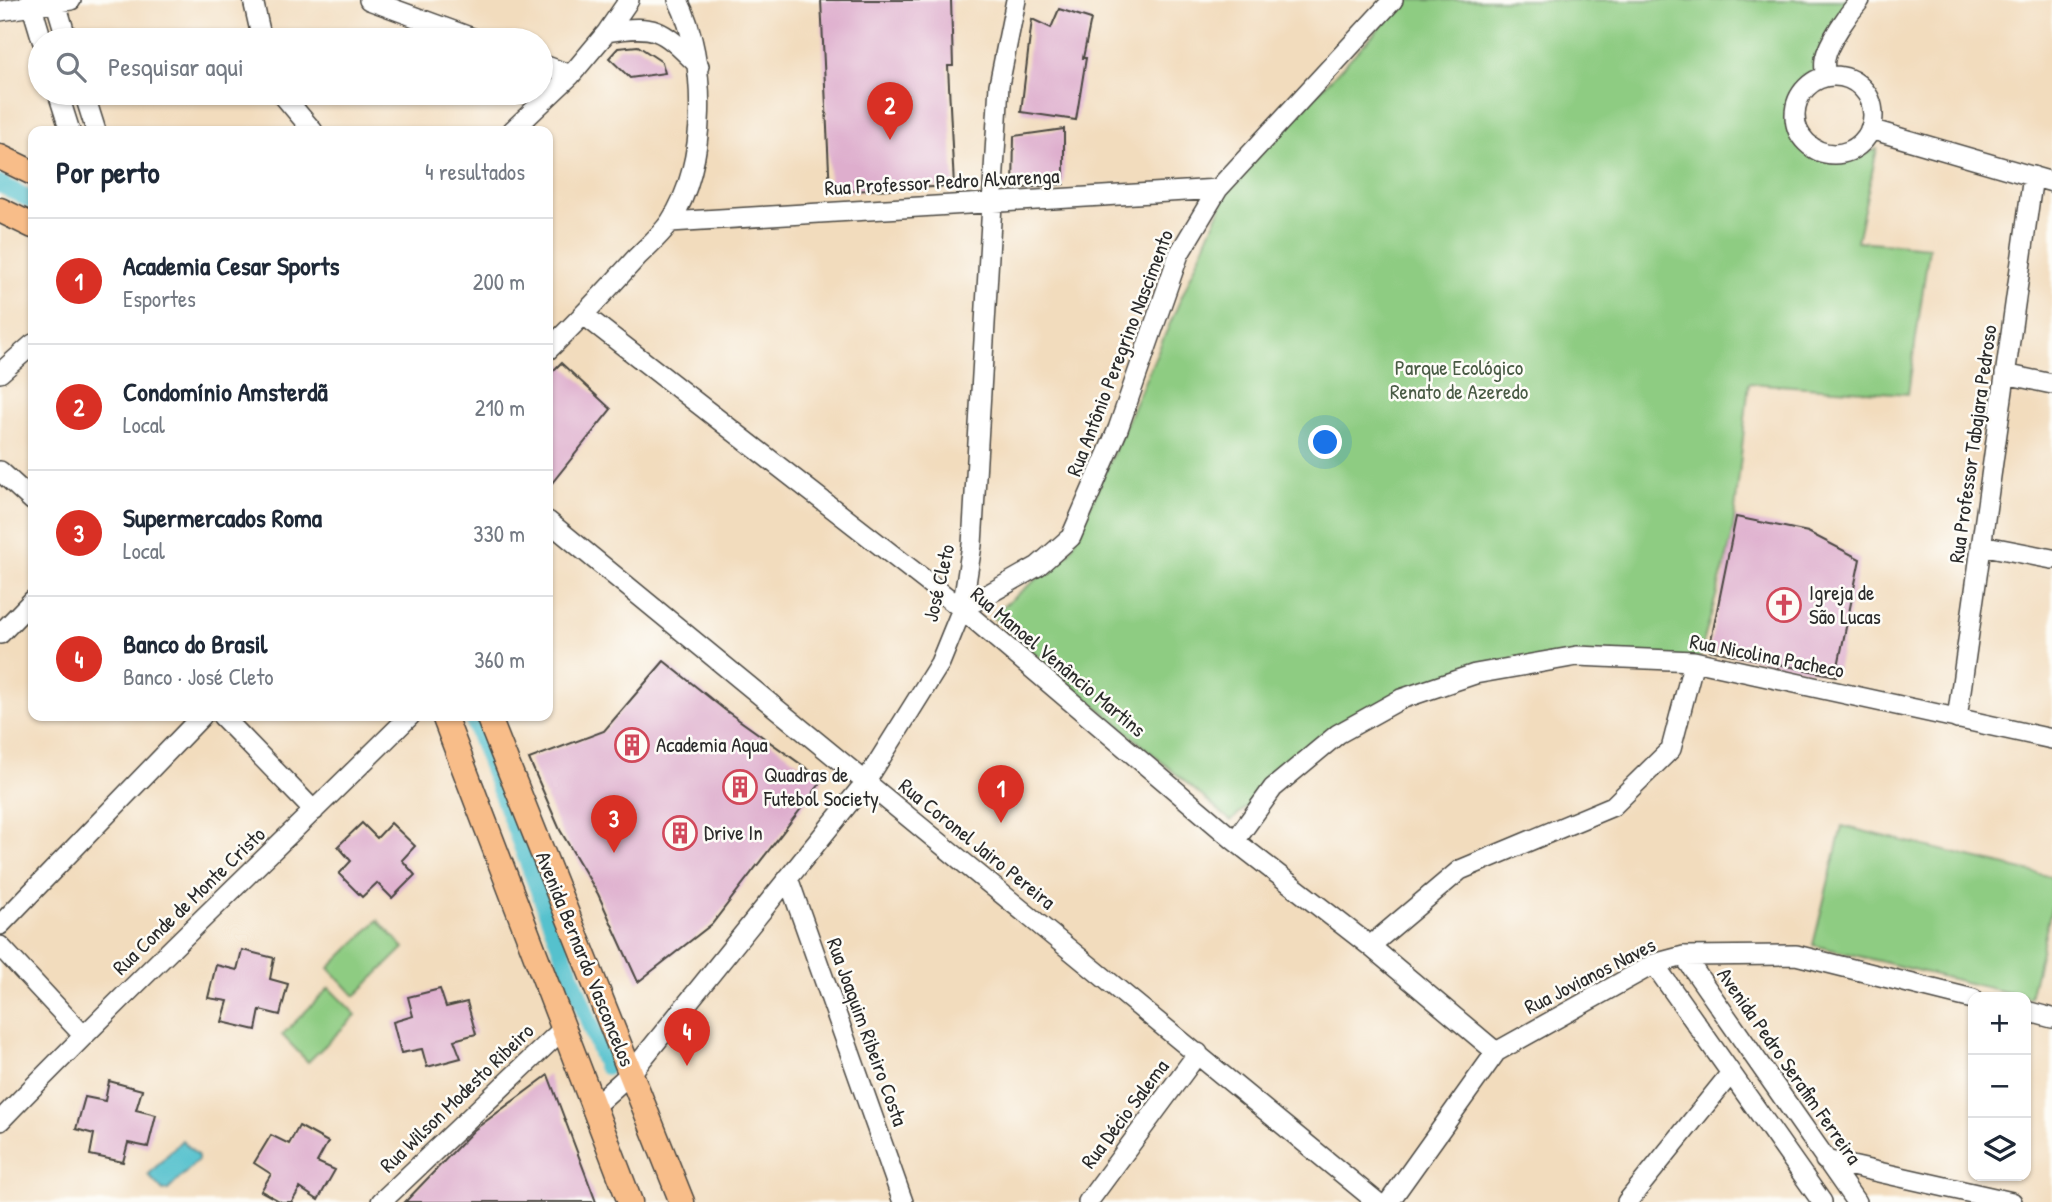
<!DOCTYPE html>
<html lang="pt">
<head>
<meta charset="utf-8">
<style>
	:root { --surface:#fff; --page:#f2f2f3; --text:#1f2937; --muted:#747a83; --line:#e0e1e3; --accent:#d93025 }
	body { margin:0; font-family:"Patrick Hand",sans-serif; background:var(--page); color:var(--text) }
	.controls { position:absolute; right:21px; bottom:21px; display:grid; overflow:hidden; border-radius:14px; box-shadow:0 2px 5px #0004 }
	.controls button { width:63px; height:63px; display:grid; place-items:center; padding:0; border:0; border-bottom:2px solid var(--line); background:var(--surface); color:var(--text); font:35px sans-serif }
	.you { position:absolute; left:1326px; top:443px; width:24px; height:24px; margin:-18px; border:5px solid #fff; border-radius:50%; background:#1a73e8; box-shadow:0 0 0 10px #1a73e833 }
	.badge { display:grid; place-items:center; width:46px; height:46px; border-radius:50%; background:var(--accent); color:#fff; font-size:23px; font-weight:700 }
	.pin { position:absolute; translate:-50% -58px; filter:drop-shadow(0 2px 4px #0008) }
	.pin::after { content:''; position:absolute; top:37px; width:24px; height:21px; background:inherit; clip-path:polygon(0 0,100% 0,50% 100%) }
	.list { margin:0; padding:0; list-style:none }
	h2 { display:flex; justify-content:space-between; align-items:center; height:91px; margin:0; padding:0 28px; font-size:30px }
	h2 small { font-size:23px; font-weight:400; color:var(--muted) }
	.list li { display:grid; grid-template-columns:46px 1fr auto; gap:21px; align-items:center; box-sizing:border-box; height:126px; padding:0 28px; border-top:2px solid var(--line) }
	.list b { display:block; font-size:26px; white-space:nowrap }
	.list p { margin:0; font-size:23px; white-space:nowrap; color:var(--muted) }
	.list em { font-size:23px; font-style:normal; color:var(--muted) }
	.icon { flex:none; width:38px; height:38px; fill:none; stroke:currentColor; stroke-width:2; stroke-linecap:round; stroke-linejoin:round }
	.map { position:relative; flex:none; width:2052px; height:1202px; overflow:hidden }
	.search { position:absolute; background:var(--surface); box-shadow:0 2px 5px #0004; left:28px; top:28px; width:525px; height:77px; display:flex; align-items:center; gap:18px; box-sizing:border-box; padding:0 24px; border-radius:38px; color:var(--muted); font-size:26px }
	.panel { position:absolute; background:var(--surface); box-shadow:0 2px 5px #0004; left:28px; top:126px; width:525px; height:595px; border-radius:14px }
	.map>svg:first-child { display:block }
</style>
</head>
<body>
<div class="map">
<svg width="2052" height="1202" viewBox="0 0 2052 1202">
	<rect width="100%" height="100%" fill="#fdfcf7"/>
	<filter id="ink" filterUnits="userSpaceOnUse"><feTurbulence type="fractalNoise" baseFrequency=".0143" numOctaves="2"/><feDisplacementMap in="SourceGraphic" scale="14" xChannelSelector="R" yChannelSelector="G"/><feConvolveMatrix kernelMatrix="1 2 1 2 8 2 1 2 1" color-interpolation-filters="sRGB"/></filter>
	<filter id="wash" filterUnits="userSpaceOnUse"><feTurbulence type="fractalNoise" baseFrequency=".00686" numOctaves="4" result="noise"/><feDisplacementMap in="SourceGraphic" scale="28" xChannelSelector="R" yChannelSelector="G"/><feGaussianBlur stdDeviation="1.57" result="paint"/><feColorMatrix in="noise" values="0 0 0 0 0 0 0 0 0 0 0 0 0 0 0 0 0 1.4 0 .05"/><feComposite in="paint" operator="in"/></filter>
	<g filter="url(#wash)">
		<rect width="100%" height="100%" fill="#f2dcbd"/>
		<!-- green -->
		<path fill="#8ecc82" stroke="#5c7c56" stroke-width="2" d="M1406 0H1852L1829 33 1815 74 1791 95 1790 133 1813 154 1851 160 1877 149 1857 241 1929 247 1908 394 1749 383 1732 538 1699 658 1472 671 1344 719 1231 821 991 616 1070 552 1231 184Z
			M1842 826 2052 877V905L2030 998 1813 945Z
			M378 920 404 948 355 996 329 968Z
			M329 988 356 1015 308 1062 282 1035Z"/>
		<!-- water -->
		<path fill="#54c1cd" stroke="#40767c" stroke-width="2" d="M182 1140 198 1156V1160L168 1190 163 1191 148 1175Z"/>
		<g fill="none" stroke-linecap="round" stroke-linejoin="round">
			<!-- canal -->
			<path stroke="#54c1cd" stroke-width="18" d="M0 184 33 201
				M472 716 606 1066"/>
		</g>
		<g id="blocks">
			<!-- building -->
			<path fill="#deaecd" d="M821 0H951L953 66H948L954 186 830 192Z
				M1059 9 1091 19 1083 58H1086L1076 120 1021 112 1032 19 1051 28Z
				M638 46 662 62 665 73 630 78 609 58 618 48Z
				M1064 129V184L1013 189 1014 136Z
				M561 363 611 409 548 488V376Z
				M1736 517 1808 532 1860 559 1836 676 1709 650Z
				M664 661 725 710 823 780 712 924 638 982 598 894 560 830 529 759 604 731Z
				M362 823 377 838 391 823 415 846 402 860 415 875 392 898 377 883 362 897 339 874 351 861 338 846Z
				M242 950 274 958 270 979 288 984 280 1015 260 1010 256 1030 222 1022 228 1001 208 998 216 965 237 970Z
				M440 989 446 1007 467 1002 476 1034 454 1040 461 1058 427 1067 422 1049 401 1053 393 1022 413 1016 408 997Z
				M548 1075 596 1202H405L474 1130Z
				M109 1081 142 1090 136 1110 156 1115 148 1147 128 1143 123 1162 90 1155 94 1134 76 1129 85 1097 105 1101Z
				M299 1126 328 1142 317 1162 335 1170 318 1200 300 1188 292 1202H281L261 1191 271 1174 254 1163 271 1135 289 1144Z"/>
		</g>
	</g>
	<g filter="url(#ink)">
		<use href="#blocks" fill-opacity="0" stroke="#494641" stroke-width="2"/>
		<g fill="none" stroke-linecap="round" stroke-linejoin="round">
			<!-- minor casing -->
			<g stroke="#494641" stroke-width="22">
				<path id="minor" d="M30 0 42 40
					M55 0 67 40
					M253 0 262 40
					M369 0 478 40
					M0 11 71 0
					M607 32C659 23 663 31 699 66
					M541 64 571 75
					M1825 76C1825 71 1824 64 1825 59 1828 42 1849 13 1860 0
					M1795 115a39 39 0 1 1 78 0a39 39 0 1 1-78 0Z
					M58 93 70 131
					M84 93 96 131
					M281 93 313 131
					M1870 129 2052 182
					M512 131 571 75 607 32 629 0
					M670 222 1218 189
					M584 315 962 609 1235 841 1370 946 1496 1052
					M548 350C579 320 608 289 637 257 648 246 661 235 670 222 708 166 708 59 678 0
					M0 373 33 344
					M2005 374 2052 384
					M0 471 33 501
					M548 521 1377 1202
					M1981 545 2052 559
					M962 609 1038 566 1071 537 1118 429 1179 254 1218 189 1393 0
					M0 634 33 600
					M222 716 314 811
					M1957 719 2033 176
					M1235 841 1273 788 1338 734 1401 699 1475 674 1577 656 1694 661 2052 739
					M788 878 903 1202
					M0 925 202 716
					M0 946 83 1035
					M1370 946 1460 870 1613 806 1671 749 1694 661
					M1684 956 1856 1202
					M1654 964 1822 1202
					M2026 1011 2052 1018
					M593 1107 631 1073 865 783 940 663 962 609 972 545 999 85 1016 0
					M0 1121C133 983 274 851 410 716
					M1825 1160 2012 1202
					M381 1202 565 1027
					M1088 1202 1198 1053
					M1389 1202 1496 1052 1654 964 1684 956 1796 955 1973 999
					M1627 1202 1731 1073"/>
			</g>
			<!-- major casing -->
			<g stroke="#494641" stroke-width="27">
				<path id="major" d="M0 157 33 173
					M0 210 33 226
					M444 716 630 1202
					M488 716 682 1202"/>
			</g>
			<!-- minor -->
			<use href="#minor" stroke="#fff" stroke-width="19"/>
			<!-- major -->
			<use href="#major" stroke="#f8bd89" stroke-width="24"/>
		</g>
	</g>
	<!-- icons -->
	<defs>
		<g id="church-ring" transform="scale(1.75)"><circle r="9.5" fill="#fdfcf7" stroke="#d1495b" stroke-width="1.5"/><path d="M-1.2-6h2.4v3.5h3.3v2.4h-3.3V6h-2.4V-.1h-3.3v-2.4h3.3Z" fill="#d1495b"/></g>
		<g id="building-ring" transform="scale(1.75)"><circle r="9.5" fill="#fdfcf7" stroke="#d1495b" stroke-width="1.5"/><path d="M-4-6H4V6H1V3H-1V6H-4ZM-2.5-4.3h1.7v1.8h-1.7ZM.8-4.3h1.7v1.8H.8ZM-2.5-1h1.7V.8h-1.7ZM.8-1h1.7V.8H.8Z" fill="#d1495b"/></g>
	</defs>
	<g fill-rule="evenodd">
		<use href="#church-ring" x="1784" y="605"/>
		<use href="#building-ring" x="632" y="745"/>
		<use href="#building-ring" x="740" y="787"/>
		<use href="#building-ring" x="680" y="833"/>
	</g>
	<g text-anchor="middle" stroke-width="5" stroke-linejoin="round" paint-order="stroke">
		<!-- street labels -->
		<g font-size="21" fill="#2b2b2b" stroke="#fdfcf7">
			<text transform="translate(942 182) rotate(-3)" y="7">Rua Professor Pedro Alvarenga</text>
			<text transform="translate(1120 353) rotate(-69)" y="7">Rua Antônio Peregrino Nascimento</text>
			<text transform="translate(1973 444) rotate(-82)" y="7">Rua Professor Tabajara Pedroso</text>
			<text transform="translate(939 583) rotate(-77)" y="7">José Cleto</text>
			<text transform="translate(1767 656) rotate(11)" y="7">Rua Nicolina Pacheco</text>
			<text transform="translate(1058 662) rotate(40)" y="7">Rua Manoel Venâncio Martins</text>
			<text transform="translate(977 844) rotate(39)" y="7">Rua Coronel Jairo Pereira</text>
			<text transform="translate(189 901) rotate(-44)" y="7">Rua Conde de Monte Cristo</text>
			<text transform="translate(585 959) rotate(68)" y="7">Avenida Bernardo Vasconcelos</text>
			<text transform="translate(1590 976) rotate(-27)" y="7">Rua Jovianos Naves</text>
			<text transform="translate(867 1032) rotate(70)" y="7">Rua Joaquim Ribeiro Costa</text>
			<text transform="translate(1789 1066) rotate(55)" y="7">Avenida Pedro Serafim Ferreira</text>
			<text transform="translate(457 1098) rotate(-44)" y="7">Rua Wilson Modesto Ribeiro</text>
			<text transform="translate(1125 1114) rotate(-53)" y="7">Rua Décio Salema</text>
		</g>
		<!-- park labels -->
		<g font-size="21" fill="#495b45" stroke="#fdfcf7">
			<text x="1459" y="375">Parque Ecológico<tspan x="1459" dy="24">Renato de Azeredo</tspan></text>
		</g>
		<!-- poi labels -->
		<g font-size="21" fill="#2b2b2b" stroke="#fdfcf7" text-anchor="start">
			<text x="1809" y="600">Igreja de<tspan x="1809" dy="24">São Lucas</tspan></text>
			<text x="656" y="752">Academia Aqua</text>
			<text x="764" y="782">Quadras de<tspan x="764" dy="24">Futebol Society</tspan></text>
			<text x="704" y="840">Drive In</text>
		</g>
	</g>
</svg>
<div class="controls">
<button>+</button>
<button>−</button>
<button><svg class="icon" aria-label="layers" viewBox="0 0 24 24"><path d="M12 4l9 5-9 5-9-5zM3 14l9 5 9-5"/></svg></button>
</div>
<div class="you"></div>
<div class="pin badge" style="left:1001px;top:823px">1</div>
<div class="pin badge" style="left:890px;top:140px">2</div>
<div class="pin badge" style="left:614px;top:853px">3</div>
<div class="pin badge" style="left:687px;top:1066px">4</div>
<div class="search"><svg class="icon" aria-label="search" viewBox="0 0 24 24"><circle cx="10" cy="10" r="6"/><path d="M15 15l6 6"/></svg>Pesquisar aqui</div>
<section class="panel">
<h2>Por perto<small>4 resultados</small></h2>
<ul class="list">
<li><span class="badge">1</span><div><b>Academia Cesar Sports</b><p>Esportes</p></div><em>200 m</em></li>
<li><span class="badge">2</span><div><b>Condomínio Amsterdã</b><p>Local</p></div><em>210 m</em></li>
<li><span class="badge">3</span><div><b>Supermercados Roma</b><p>Local</p></div><em>330 m</em></li>
<li><span class="badge">4</span><div><b>Banco do Brasil</b><p>Banco · José Cleto</p></div><em>360 m</em></li>
</ul>
</section>
</div>
</body>
</html>
